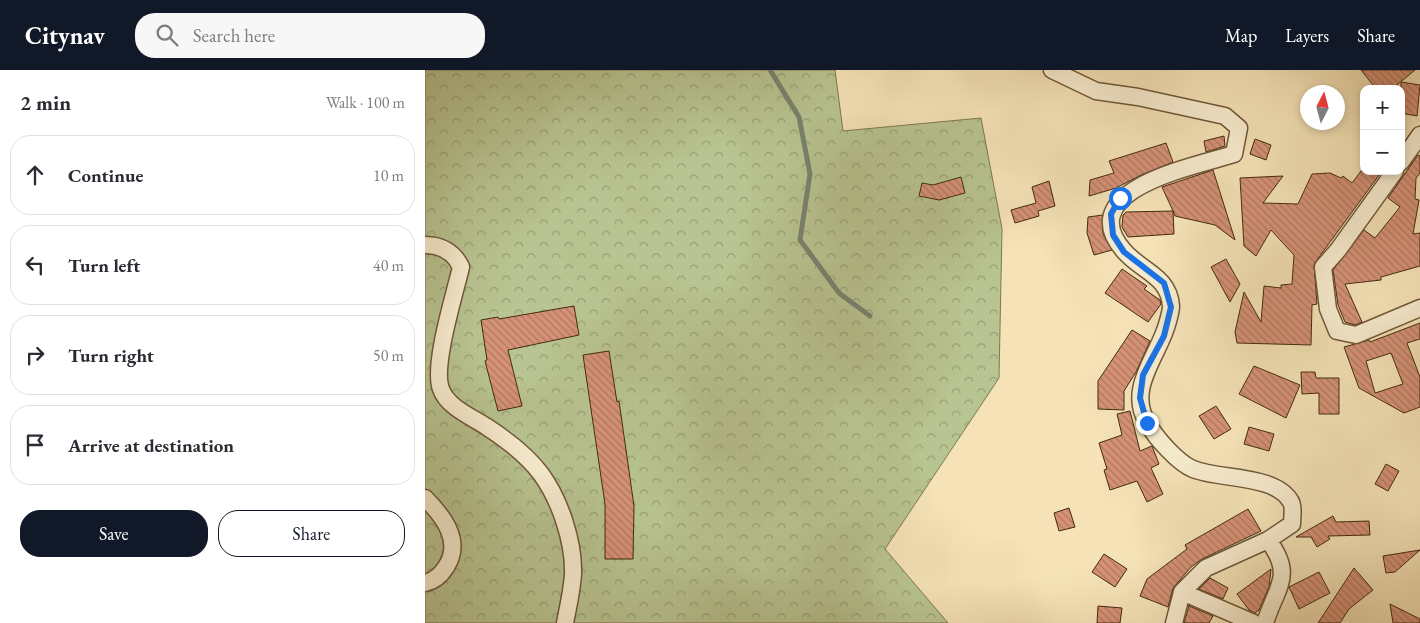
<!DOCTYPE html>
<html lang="en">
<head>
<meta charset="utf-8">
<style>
	:root { --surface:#fff; --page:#f7f7f7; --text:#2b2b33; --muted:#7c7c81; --line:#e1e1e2; --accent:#111827 }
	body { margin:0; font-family:"EB Garamond",serif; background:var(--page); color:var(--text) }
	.controls { position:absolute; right:15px; top:15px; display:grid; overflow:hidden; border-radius:10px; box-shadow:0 2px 8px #0003 }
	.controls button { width:45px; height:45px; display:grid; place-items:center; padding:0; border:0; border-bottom:1px solid var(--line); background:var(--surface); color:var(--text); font:25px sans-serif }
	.compass { position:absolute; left:875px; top:15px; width:45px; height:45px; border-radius:50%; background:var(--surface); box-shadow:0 2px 8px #0003; rotate:6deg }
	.stop { position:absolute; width:15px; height:15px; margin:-11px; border:4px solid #1a73e8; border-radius:50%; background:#fff }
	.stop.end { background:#1a73e8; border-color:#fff; box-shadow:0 1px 5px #0008 }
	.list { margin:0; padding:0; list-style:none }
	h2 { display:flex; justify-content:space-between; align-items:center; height:65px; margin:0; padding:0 20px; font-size:21px }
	h2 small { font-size:16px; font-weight:400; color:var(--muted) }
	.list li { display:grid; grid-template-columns:32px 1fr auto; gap:15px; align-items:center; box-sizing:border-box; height:80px; margin:0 10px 10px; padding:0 10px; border:1px solid var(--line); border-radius:20px }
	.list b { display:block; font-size:19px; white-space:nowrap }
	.list em { font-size:16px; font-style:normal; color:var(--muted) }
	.actions { display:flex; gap:10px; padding:15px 20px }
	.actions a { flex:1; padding:11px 0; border:1px solid var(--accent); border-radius:20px; text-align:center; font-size:18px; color:var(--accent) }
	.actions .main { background:var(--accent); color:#fff }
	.icon { flex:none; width:28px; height:28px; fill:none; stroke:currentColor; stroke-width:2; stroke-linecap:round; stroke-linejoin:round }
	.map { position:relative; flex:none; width:995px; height:553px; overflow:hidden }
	header { display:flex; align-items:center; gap:30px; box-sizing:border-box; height:70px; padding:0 25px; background:var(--accent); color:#fff }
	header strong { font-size:24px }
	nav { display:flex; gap:28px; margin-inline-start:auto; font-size:18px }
	.search { width:350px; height:45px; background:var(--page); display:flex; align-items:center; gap:12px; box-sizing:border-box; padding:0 18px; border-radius:20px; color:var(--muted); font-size:19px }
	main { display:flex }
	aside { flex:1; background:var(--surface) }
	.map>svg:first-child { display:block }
</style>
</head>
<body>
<header>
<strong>Citynav</strong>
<div class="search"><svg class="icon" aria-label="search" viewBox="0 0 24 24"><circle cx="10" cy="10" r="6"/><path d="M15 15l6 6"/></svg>Search here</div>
<nav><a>Map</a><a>Layers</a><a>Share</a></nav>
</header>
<main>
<aside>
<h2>2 min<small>Walk · 100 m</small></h2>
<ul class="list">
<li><svg class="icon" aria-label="ahead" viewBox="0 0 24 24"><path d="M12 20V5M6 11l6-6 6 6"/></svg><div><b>Continue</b></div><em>10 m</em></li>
<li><svg class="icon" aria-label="left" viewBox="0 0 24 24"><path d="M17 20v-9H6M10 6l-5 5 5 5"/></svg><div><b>Turn left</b></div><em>40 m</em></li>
<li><svg class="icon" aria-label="right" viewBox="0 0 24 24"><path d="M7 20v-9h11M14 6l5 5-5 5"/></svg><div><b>Turn right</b></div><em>50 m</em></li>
<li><svg class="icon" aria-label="arrive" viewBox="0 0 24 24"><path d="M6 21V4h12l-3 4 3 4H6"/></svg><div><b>Arrive at destination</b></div></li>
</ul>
<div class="actions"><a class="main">Save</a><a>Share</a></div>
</aside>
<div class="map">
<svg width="995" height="553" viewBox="0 0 995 553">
	<defs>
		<pattern id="forest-crowns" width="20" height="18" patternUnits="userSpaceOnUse" patternTransform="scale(1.25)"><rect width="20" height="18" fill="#b8c491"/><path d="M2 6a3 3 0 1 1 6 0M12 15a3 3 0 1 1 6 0" fill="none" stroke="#979f75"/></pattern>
		<pattern id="building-back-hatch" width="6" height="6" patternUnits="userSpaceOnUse" patternTransform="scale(1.25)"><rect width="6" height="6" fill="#d69277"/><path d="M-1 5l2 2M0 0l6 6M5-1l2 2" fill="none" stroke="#af7760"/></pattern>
	</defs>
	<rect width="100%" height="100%" fill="#f5e3b7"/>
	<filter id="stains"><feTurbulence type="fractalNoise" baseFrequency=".004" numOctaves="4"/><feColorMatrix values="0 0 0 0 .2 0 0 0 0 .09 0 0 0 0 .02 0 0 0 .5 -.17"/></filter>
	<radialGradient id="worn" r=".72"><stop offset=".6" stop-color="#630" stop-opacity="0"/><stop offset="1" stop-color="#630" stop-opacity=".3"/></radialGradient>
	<!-- forest -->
	<path fill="url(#forest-crowns)" stroke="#7e7750" d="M0 0H410L418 61 556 48 577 159 574 308 460 479 523 553H0Z"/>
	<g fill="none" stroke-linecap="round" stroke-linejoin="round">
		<!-- stream -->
		<path stroke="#78836e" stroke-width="5" d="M345 0 374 47 385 104 375 170 414 223 445 246"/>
	</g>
	<!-- building -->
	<path fill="url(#building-back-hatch)" stroke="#432a0f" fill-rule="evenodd" d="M936 0H990L967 19H951Z
		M976 12 995 15 992 46 976 43Z
		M799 66 800 76 781 82 779 71Z
		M830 69 846 75 841 90 825 84Z
		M741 73 748 92 716 105 691 118 664 126 665 110 689 103 684 91Z
		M993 85 995 86V103L991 108 990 129 994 130 988 164 995 163V196L956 207V210L920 214 937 252 930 255 920 252 913 235 908 200 939 160 950 168 975 137 963 128Z
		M788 100 810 170 790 155 750 146 748 141 749 164 703 167 697 157 698 145 701 142 748 141 737 117Z
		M936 101H957L889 194 892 234 887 235 886 275 812 273 810 262 819 222 836 252 839 216 856 218V215L867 214 869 185 846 160 831 186 819 176 815 108 858 106 838 133 873 134 887 104 905 103 916 108 918 106 927 113Z
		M536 107 540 123 514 130 494 126 497 113 508 115Z
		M624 111 630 136 613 141 614 146 590 153 586 140 611 133 607 117Z
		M678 145V164L687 180 669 185 662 163 663 147Z
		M801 189 815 214 805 232 786 197Z
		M697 199 722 216 719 219 735 230 736 234 723 252 680 223Z
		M149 236 154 265 83 280 97 336 73 341 60 291 62 290 56 250 73 247 74 249Z
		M995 253V269L982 273 995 307V337L979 343 934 318 919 277 944 270 945 272ZM966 283 978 314 950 323 941 291Z
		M707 260 725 271 711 302 699 321V340L673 339V311Z
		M184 281 192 332 194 331 209 436 208 489H180V434L158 285Z
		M829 296 875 315 861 348 814 324Z
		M876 302H890L891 308H914V344H894V323L877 324Z
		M791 336 806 359 789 369 774 346Z
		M705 341 715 381 727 376 734 394 726 398 738 424 722 432 712 411 685 420 679 400 682 399 674 373 697 365 692 344Z
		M824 357 849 364 844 381 819 374Z
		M961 394 974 401 963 421 950 414Z
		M644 438 650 457 634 461 629 443Z
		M823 439 836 461 777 489 766 497 748 518 743 537 715 526 722 509 762 479 760 475Z
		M908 446 911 452 944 451 945 465 903 466 905 469 892 477 886 467H871Z
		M995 480 970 502 961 503 958 486Z
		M679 484 702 499 690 517 667 502Z
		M929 498 948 520 924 539 915 553H893Z
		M846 499 844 517 834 540 830 543 824 540 812 524Z
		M894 502 905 523 874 539 864 517Z
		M785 508 803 518 798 529 774 519Z
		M965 534 995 549V553H968Z
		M673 536 697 538 695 553H672Z
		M764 536 788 546 784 553H759Z"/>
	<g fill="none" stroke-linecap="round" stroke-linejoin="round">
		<!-- minor casing -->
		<g stroke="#705839" stroke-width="19">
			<path id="minor" d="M627 0 671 21 713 27 800 46 814 58 809 84C772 96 645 119 699 181 716 201 744 206 746 236 746 241 744 247 743 251 735 285 700 318 723 354 731 368 753 393 768 399 794 410 851 404 866 432 869 437 867 448 867 454L843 470 781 498 757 522 749 553
				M976 92 995 65
				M970 101 913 180 898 197 903 239 912 261 931 265 995 238
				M0 175C16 175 29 182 36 197 30 223 7 296 16 319 22 337 47 347 62 357 82 370 102 385 116 404 135 430 149 472 148 504 147 521 143 537 140 553
				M0 428C18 446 38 471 21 497 16 505 9 511 0 513
				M757 522 829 553
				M840 553C851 517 870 506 843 470"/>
		</g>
		<!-- minor -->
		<use href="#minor" stroke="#f8edd0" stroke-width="16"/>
	</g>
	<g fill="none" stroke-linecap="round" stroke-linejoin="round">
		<!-- route -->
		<path stroke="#1a73e8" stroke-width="6" d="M695 128 686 144 688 165 699 182 739 213 746 237 739 266 718 305 715 328 722 353"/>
	</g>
	<rect width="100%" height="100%" filter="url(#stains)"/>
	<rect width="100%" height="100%" fill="url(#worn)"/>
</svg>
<div class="controls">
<button>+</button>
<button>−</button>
</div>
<svg class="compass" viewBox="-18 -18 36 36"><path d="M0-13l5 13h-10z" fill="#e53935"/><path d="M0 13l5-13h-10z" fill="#7c7c81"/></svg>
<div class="stop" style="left:695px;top:128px"></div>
<div class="stop end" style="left:722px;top:353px"></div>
</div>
</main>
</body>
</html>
